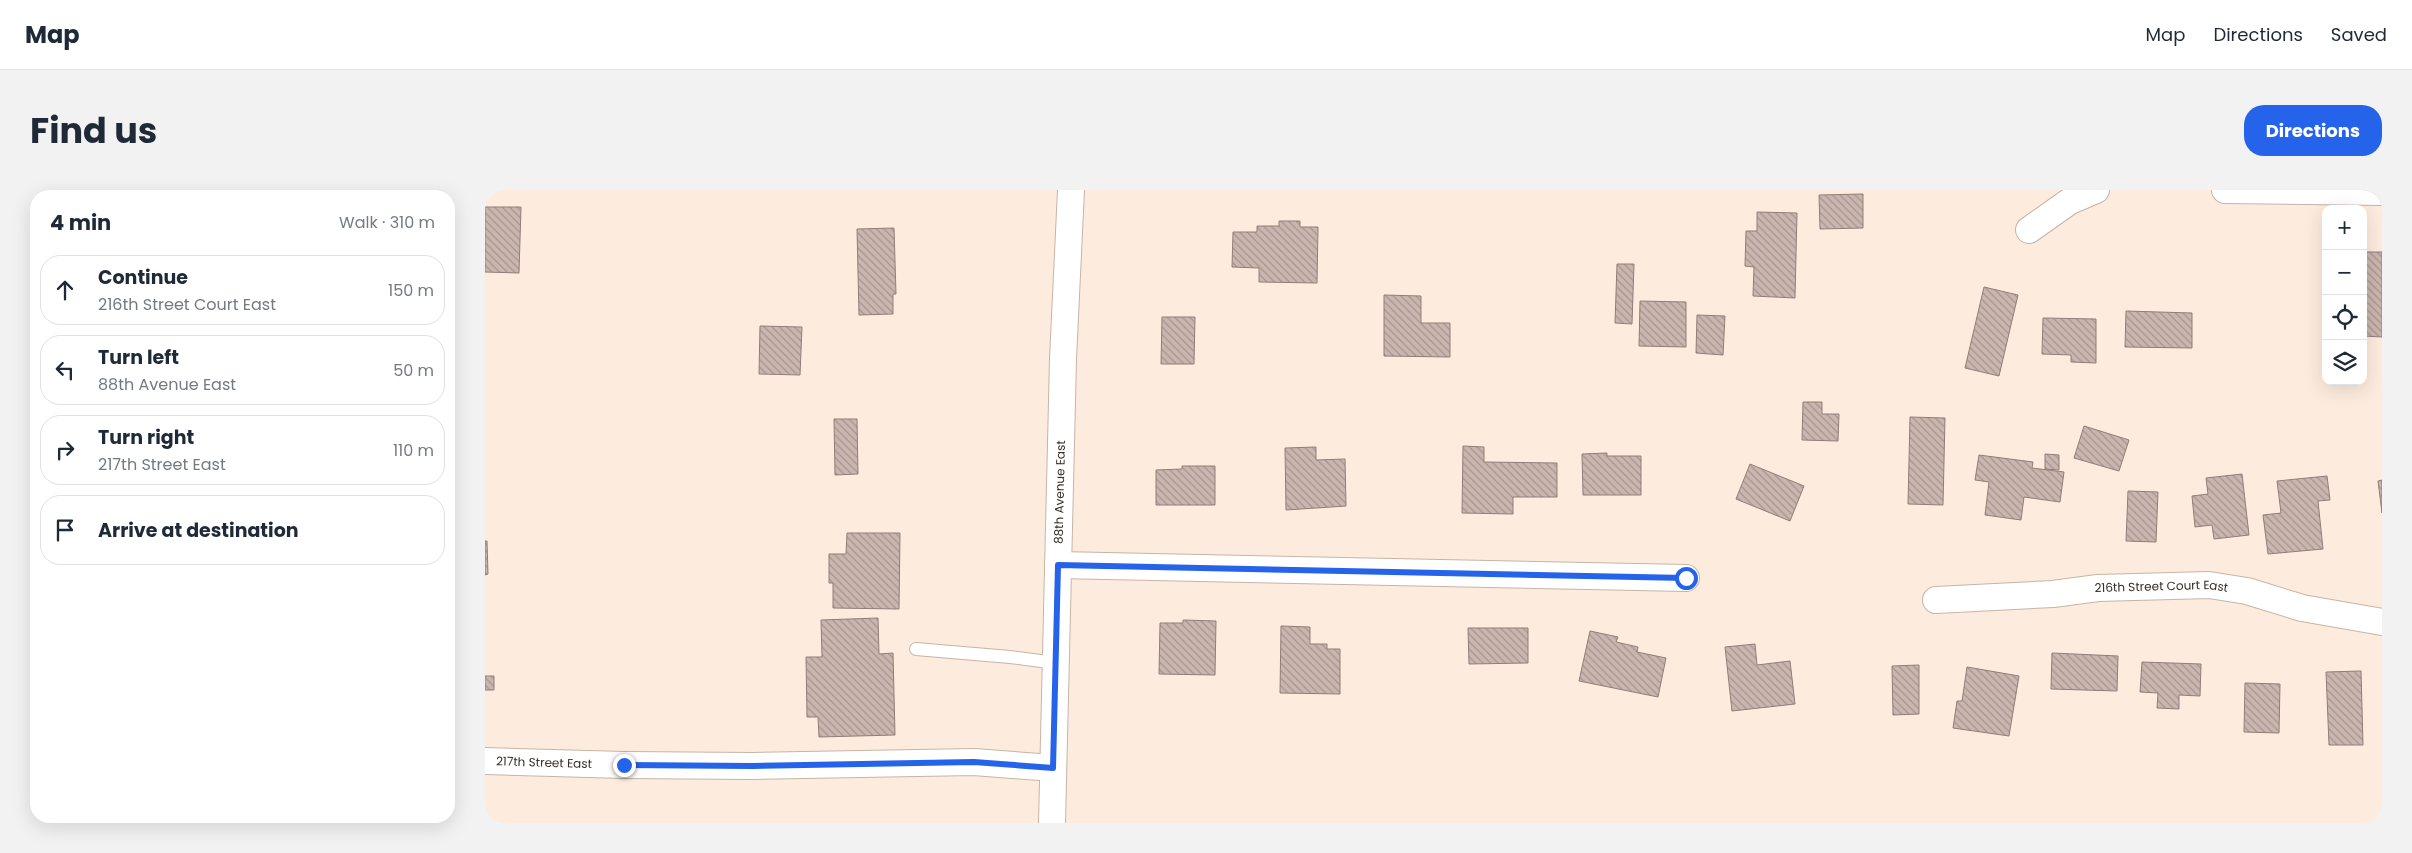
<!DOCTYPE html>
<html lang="en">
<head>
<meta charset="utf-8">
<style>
	:root { --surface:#fff; --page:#f2f2f3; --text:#1f2937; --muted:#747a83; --line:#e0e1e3; --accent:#2563eb }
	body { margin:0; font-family:Poppins,sans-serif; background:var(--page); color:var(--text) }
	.controls { position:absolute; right:15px; top:15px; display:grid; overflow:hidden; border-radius:10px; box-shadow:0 5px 20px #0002 }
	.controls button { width:45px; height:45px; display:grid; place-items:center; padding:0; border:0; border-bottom:1px solid var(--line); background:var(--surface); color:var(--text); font:25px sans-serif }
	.stop { position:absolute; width:15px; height:15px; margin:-11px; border:4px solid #2563eb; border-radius:50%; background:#fff }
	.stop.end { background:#2563eb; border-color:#fff; box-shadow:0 1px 5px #0008 }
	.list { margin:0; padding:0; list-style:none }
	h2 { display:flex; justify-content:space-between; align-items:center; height:65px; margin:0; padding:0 20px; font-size:21px }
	h2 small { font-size:16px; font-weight:400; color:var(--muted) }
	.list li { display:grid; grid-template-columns:32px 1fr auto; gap:15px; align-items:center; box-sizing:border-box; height:70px; margin:0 10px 10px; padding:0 10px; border:1px solid var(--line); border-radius:20px }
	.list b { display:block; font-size:19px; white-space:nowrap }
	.list p { margin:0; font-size:16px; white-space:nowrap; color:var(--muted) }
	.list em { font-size:16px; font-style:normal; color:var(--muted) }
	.icon { flex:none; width:28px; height:28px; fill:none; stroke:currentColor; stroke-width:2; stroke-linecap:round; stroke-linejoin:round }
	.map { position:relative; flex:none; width:1897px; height:633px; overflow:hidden; border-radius:20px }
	header { display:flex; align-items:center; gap:30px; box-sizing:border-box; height:70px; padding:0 25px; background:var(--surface); border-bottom:1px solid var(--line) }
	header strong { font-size:24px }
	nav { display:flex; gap:28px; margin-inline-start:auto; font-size:18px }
	.intro { display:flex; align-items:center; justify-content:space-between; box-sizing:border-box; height:120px; padding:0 30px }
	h1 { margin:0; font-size:35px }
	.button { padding:12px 22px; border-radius:20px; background:var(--accent); color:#fff; font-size:18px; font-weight:700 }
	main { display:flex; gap:30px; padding:0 30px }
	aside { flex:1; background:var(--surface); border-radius:20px; box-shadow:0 5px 20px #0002 }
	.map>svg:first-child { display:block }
</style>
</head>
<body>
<header>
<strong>Map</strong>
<nav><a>Map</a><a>Directions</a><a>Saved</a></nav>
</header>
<div class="intro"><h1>Find us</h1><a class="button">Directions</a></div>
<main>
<aside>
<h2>4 min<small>Walk · 310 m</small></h2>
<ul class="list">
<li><svg class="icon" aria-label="ahead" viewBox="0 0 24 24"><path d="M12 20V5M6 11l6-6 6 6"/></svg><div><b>Continue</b><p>216th Street Court East</p></div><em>150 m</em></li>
<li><svg class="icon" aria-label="left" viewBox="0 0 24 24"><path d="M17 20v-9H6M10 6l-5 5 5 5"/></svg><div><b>Turn left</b><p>88th Avenue East</p></div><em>50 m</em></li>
<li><svg class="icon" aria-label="right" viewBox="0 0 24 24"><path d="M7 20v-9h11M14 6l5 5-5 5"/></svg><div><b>Turn right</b><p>217th Street East</p></div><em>110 m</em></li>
<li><svg class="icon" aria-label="arrive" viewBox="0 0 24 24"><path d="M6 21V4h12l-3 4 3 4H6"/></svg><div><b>Arrive at destination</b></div></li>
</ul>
</aside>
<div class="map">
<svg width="1897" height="633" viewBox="0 0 1897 633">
	<defs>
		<pattern id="building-back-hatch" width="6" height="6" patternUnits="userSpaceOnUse" patternTransform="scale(1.25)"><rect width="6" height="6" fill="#cbb6af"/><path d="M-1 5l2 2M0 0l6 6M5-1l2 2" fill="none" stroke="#a6948e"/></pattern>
	</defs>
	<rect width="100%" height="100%" fill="#fdecde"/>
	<!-- building -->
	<path fill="url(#building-back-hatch)" stroke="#917d78" d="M1378 4V38L1335 39 1334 5Z
		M0 17H36L34 83 0 82Z
		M1272 22 1312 23 1310 108 1268 106 1269 77 1260 76 1261 41H1272Z
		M794 31H815V37H833L832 93 774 92V78L747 77 748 42H772V36H794Z
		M409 38 411 104H408V124L374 125 372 39Z
		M1878 62H1897V147L1878 146Z
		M1132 74H1149L1147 134 1130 133Z
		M1499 97 1533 105 1514 186 1480 178Z
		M899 105 936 106V133H965V167L899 166Z
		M1155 111 1201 112V157L1154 156Z
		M1641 121 1707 123V158L1640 157Z
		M1212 125 1240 126 1238 165 1211 163Z
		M677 127H710L709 174H676Z
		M1558 128 1611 129V173L1586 172V165L1557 164Z
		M275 136 317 137 315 185 274 184Z
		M1318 212H1337V224H1354L1353 251 1317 250Z
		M1425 227 1460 228 1458 315 1423 314Z
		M349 229H372L373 284 350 285Z
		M1599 236 1644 250 1634 281 1589 268Z
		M978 256 999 257V272L1072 273V307H1028V324L977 323Z
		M831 257V270L860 269 861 316 801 320 800 258Z
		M1122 263V266H1156V305H1098L1097 264Z
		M1560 264 1574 265V280L1560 279Z
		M1494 265 1548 272 1547 278 1579 282 1575 312 1539 307 1536 330 1500 325 1504 292 1490 290Z
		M1265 274 1319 296 1305 331 1251 309Z
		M697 276H730V315H671V280L697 279Z
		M1757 284 1764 345 1729 349 1727 335 1710 337 1707 306 1723 304 1721 288Z
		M1842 286 1845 310 1833 311 1838 359 1783 364 1778 325 1796 323 1792 291Z
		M1897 290V323L1893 291Z
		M1643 301 1673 302 1671 352 1641 351Z
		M362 343H415L414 419 348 418V393H344V364H361Z
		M0 351H2L3 384 0 385Z
		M393 428 394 464 408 463 410 545 334 547 333 527H322L321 467H337L336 430Z
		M698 430 731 431 730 485 674 484 675 433H698Z
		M796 436 825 437V454H842V459H855V504L795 503Z
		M983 438H1043V473L984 474Z
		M1105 441 1133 447 1131 452 1153 457 1152 462 1181 468 1173 507 1094 491Z
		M1270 454 1272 475 1305 471 1310 514 1247 521 1240 457Z
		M1567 463 1633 466 1632 501 1566 499Z
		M1657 472 1716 474 1715 506 1694 505V519L1672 518 1673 503 1655 502Z
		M1434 475V524L1408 525 1407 476Z
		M1482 477 1534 486 1524 546 1468 538 1472 511H1477Z
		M1876 481 1878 555H1844L1841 482Z
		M0 486H9V500H0Z
		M1760 493 1795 494 1794 543 1759 542Z"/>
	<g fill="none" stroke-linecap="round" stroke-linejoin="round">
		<!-- lane casing -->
		<g stroke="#c4b5a7" stroke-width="14">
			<path id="lane" d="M431 459 525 467 571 473"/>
		</g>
		<!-- street casing -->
		<g stroke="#c4b5a7" stroke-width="28">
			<g id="street">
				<path d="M1740 0 1897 2"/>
				<path d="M1544 40 1585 11 1611 0"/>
				<path d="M573 375 1201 388"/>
				<path id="s1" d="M1451 410 1568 404 1613 398 1724 395 1762 401 1817 418 1897 432"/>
				<path id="s2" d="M0 571 139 575 267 576 489 572 568 578"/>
				<path id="s3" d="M567 633 578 169 586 0"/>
			</g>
		</g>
		<!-- lane -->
		<use href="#lane" stroke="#fff" stroke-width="12"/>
		<!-- street -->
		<use href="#street" stroke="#fff" stroke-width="26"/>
	</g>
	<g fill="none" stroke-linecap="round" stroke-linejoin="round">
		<!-- route -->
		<path stroke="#2563eb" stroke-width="6" d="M139 575 267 576 489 572 568 578 573 375 1201 388"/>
	</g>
	<g text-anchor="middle" stroke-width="5" stroke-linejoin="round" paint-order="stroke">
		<!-- street labels -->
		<g font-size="12" fill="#342d28" stroke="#fdecde">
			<text dy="4" stroke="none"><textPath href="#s3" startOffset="331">88th Avenue East</textPath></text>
			<text dy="4" stroke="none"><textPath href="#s1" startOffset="226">216th Street Court East</textPath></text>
			<text dy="4" stroke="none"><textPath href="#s2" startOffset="59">217th Street East</textPath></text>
		</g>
	</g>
</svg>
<div class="controls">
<button>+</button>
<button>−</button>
<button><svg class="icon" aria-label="locate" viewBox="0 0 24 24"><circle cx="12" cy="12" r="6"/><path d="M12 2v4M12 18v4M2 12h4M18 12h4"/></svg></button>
<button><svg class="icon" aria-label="layers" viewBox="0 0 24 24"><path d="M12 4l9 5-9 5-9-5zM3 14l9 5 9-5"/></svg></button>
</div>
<div class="stop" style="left:1201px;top:388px"></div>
<div class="stop end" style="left:139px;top:575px"></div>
</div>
</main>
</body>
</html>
